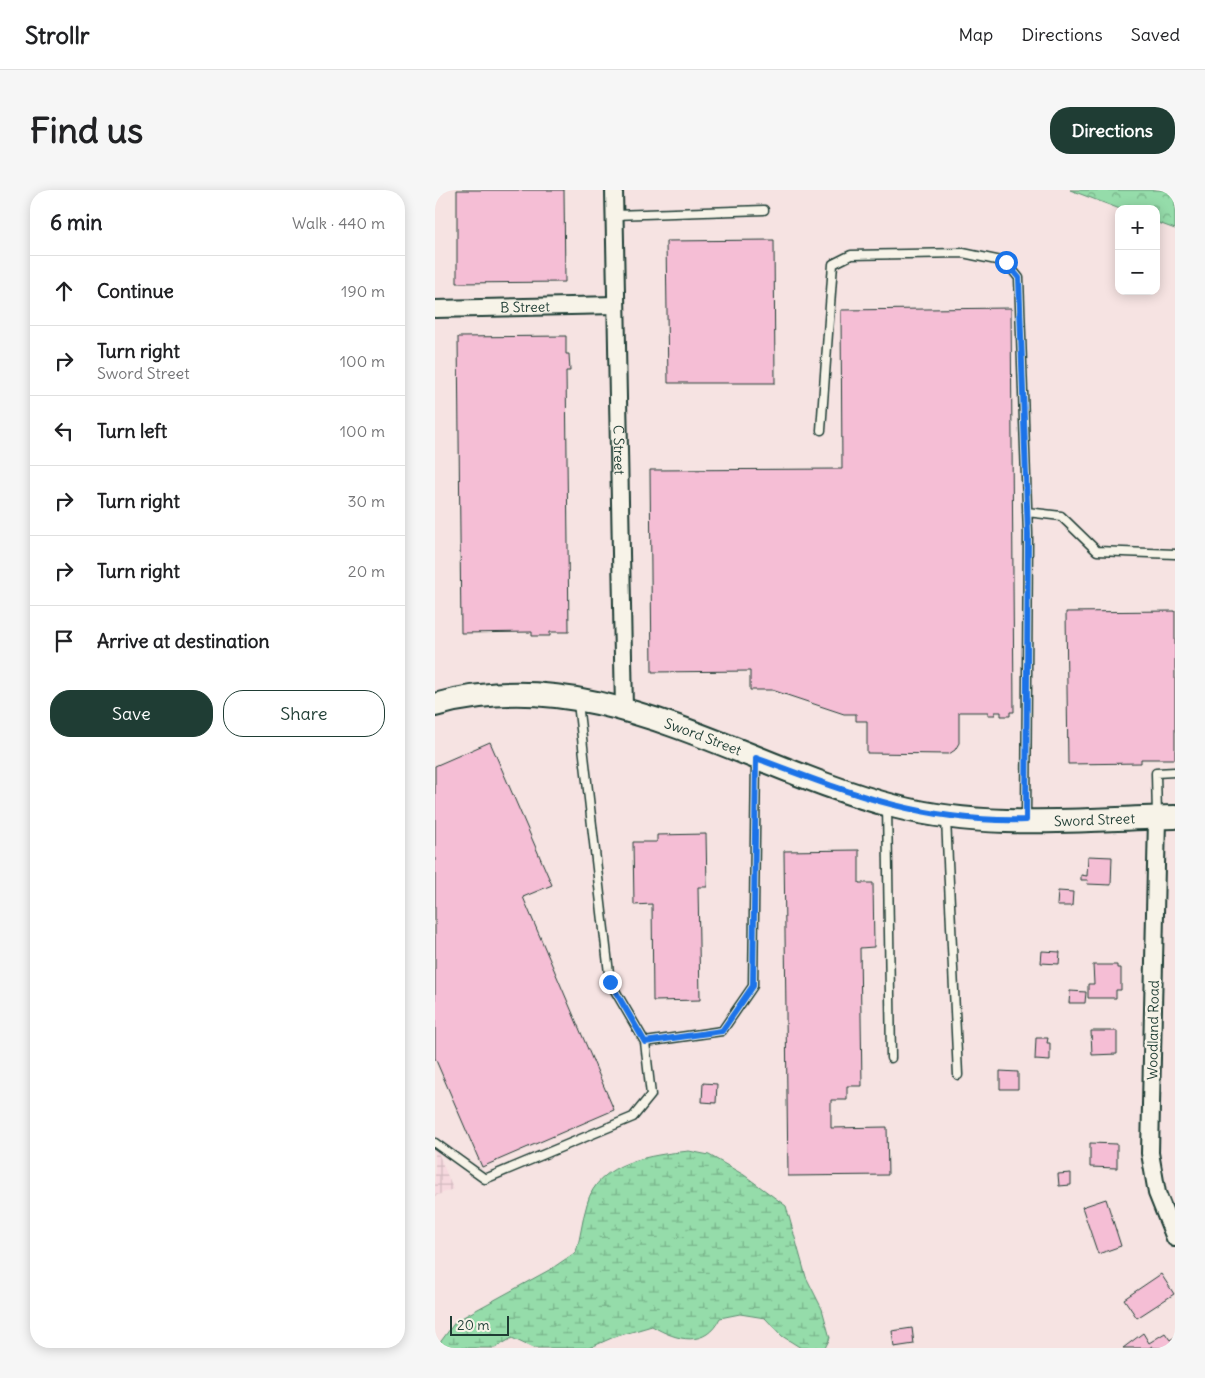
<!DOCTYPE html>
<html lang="en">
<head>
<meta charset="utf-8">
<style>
	:root { --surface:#fff; --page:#f6f6f6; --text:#202124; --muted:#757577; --line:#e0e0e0; --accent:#1f3d34 }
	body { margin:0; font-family:Delius,sans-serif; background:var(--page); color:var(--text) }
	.controls { position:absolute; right:15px; top:15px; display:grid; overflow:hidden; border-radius:10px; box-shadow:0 2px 12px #0003 }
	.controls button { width:45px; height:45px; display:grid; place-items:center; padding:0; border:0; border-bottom:1px solid var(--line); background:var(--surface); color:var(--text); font:25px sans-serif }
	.scale { position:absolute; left:15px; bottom:12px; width:59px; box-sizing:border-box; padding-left:5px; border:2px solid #1f3d34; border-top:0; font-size:14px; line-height:18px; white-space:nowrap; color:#1f3d34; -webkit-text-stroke:4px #f7f3e8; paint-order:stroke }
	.stop { position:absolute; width:15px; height:15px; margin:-11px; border:4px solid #1a73e8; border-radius:50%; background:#fff }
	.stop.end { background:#1a73e8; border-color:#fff; box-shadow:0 1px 5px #0008 }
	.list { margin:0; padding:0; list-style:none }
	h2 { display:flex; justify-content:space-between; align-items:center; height:65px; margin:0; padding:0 20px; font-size:21px }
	h2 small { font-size:16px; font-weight:400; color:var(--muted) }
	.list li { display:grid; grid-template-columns:32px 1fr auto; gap:15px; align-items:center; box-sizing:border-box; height:70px; padding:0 20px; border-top:1px solid var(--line) }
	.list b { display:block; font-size:19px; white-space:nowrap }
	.list p { margin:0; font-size:16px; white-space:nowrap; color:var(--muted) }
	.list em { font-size:16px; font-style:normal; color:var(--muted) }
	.actions { display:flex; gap:10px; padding:15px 20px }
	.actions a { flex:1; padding:11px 0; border:1px solid var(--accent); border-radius:20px; text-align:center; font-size:18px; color:var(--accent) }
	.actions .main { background:var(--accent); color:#fff }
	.icon { flex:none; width:28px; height:28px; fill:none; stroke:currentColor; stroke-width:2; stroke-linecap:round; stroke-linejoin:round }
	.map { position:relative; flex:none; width:740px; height:1158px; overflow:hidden; border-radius:20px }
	header { display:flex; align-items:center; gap:30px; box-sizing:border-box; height:70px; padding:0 25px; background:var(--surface); border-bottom:1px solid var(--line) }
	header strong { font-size:24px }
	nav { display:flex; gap:28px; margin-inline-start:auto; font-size:18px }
	.intro { display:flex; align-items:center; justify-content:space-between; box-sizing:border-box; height:120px; padding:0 30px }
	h1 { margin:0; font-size:35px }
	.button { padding:12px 22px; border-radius:20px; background:var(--accent); color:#fff; font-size:18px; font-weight:700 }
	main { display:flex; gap:30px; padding:0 30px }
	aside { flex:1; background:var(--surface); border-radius:20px; box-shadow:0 2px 12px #0003 }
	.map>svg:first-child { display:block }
</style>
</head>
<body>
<header>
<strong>Strollr</strong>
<nav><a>Map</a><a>Directions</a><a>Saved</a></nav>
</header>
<div class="intro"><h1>Find us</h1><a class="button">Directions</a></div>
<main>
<aside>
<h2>6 min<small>Walk · 440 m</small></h2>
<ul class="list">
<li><svg class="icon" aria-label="ahead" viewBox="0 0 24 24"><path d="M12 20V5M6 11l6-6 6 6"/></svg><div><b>Continue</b></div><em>190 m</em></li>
<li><svg class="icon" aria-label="right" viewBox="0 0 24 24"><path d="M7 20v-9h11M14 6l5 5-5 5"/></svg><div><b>Turn right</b><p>Sword Street</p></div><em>100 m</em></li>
<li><svg class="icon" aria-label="left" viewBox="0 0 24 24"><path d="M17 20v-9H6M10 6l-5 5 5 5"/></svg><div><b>Turn left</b></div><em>100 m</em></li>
<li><svg class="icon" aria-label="right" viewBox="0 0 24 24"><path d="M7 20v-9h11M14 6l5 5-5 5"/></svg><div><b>Turn right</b></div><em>30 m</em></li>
<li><svg class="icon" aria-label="right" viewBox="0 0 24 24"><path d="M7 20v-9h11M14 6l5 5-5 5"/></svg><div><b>Turn right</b></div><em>20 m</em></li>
<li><svg class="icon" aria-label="arrive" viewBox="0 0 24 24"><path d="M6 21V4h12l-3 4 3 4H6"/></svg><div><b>Arrive at destination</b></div></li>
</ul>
<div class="actions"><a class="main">Save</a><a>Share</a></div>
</aside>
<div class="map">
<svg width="740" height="1158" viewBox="0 0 740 1158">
	<defs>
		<pattern id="industrial-grid" width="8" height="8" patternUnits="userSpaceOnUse" patternTransform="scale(1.25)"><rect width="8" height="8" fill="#f6d8de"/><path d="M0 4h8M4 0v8" fill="none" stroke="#d2babf"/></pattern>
		<pattern id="wetland-marsh" width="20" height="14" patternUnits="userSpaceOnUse" patternTransform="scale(1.25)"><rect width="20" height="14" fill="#95dcaa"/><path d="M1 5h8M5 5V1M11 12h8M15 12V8" fill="none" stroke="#79b48b"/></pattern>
		<pattern id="park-crowns" width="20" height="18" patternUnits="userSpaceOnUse" patternTransform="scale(1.25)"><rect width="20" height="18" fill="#95dcaa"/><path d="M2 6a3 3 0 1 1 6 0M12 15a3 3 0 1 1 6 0" fill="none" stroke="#79b48b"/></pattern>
	</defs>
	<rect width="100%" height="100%" fill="#f6e3e2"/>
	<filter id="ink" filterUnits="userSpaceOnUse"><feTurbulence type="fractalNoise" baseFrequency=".02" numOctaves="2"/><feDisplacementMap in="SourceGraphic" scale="10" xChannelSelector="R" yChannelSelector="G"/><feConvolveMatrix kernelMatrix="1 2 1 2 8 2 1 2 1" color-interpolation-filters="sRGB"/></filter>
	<g filter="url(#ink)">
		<!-- industrial -->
		<path fill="url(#industrial-grid)" d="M0 955 18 999 0 1006Z"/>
		<!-- wetland -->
		<path fill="url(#wetland-marsh)" stroke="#5a8c6f" d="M254 961 274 965 309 985 351 1016 371 1087 387 1119 395 1148 390 1158H366L347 1146 330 1128 305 1124 285 1128C271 1158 242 1151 217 1136L179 1147 154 1158H98L77 1148 60 1158H1L21 1131 116 1079 141 1062C146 1046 147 1030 152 1014 163 971 217 965 254 961Z"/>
		<!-- park -->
		<path fill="url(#park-crowns)" stroke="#5a8c6f" d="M635 0H740V39L721 32V19H685Z"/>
		<!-- building -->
		<path fill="#f5bed5" stroke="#1f3d34" d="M22 0H129L130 92 22 93Z
			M339 50 340 193H233L231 51Z
			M576 118 579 522H575V526H566V522H560V525H553V522H524V553L520 560 514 564 432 563V531H421V524H409L337 500H315V481L217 482 215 280 407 279 406 120Z
			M131 146V164H134L135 181H131L134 442H115V446H97V442L26 443 23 147Z
			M740 421V569H706V573L633 574 631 422Z
			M55 552 117 695 88 707 179 920 47 977 0 868V576Z
			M271 644 272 697H263L265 810 218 811 217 714 199 715 198 652H222V645Z
			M424 660V693H438L439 757 425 758 427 896H412V910H396V938L452 937 453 985 353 986 349 661Z
			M653 666 677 667 676 695 652 694 653 690H646V685L652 686Z
			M623 701 638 702 637 716H622Z
			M607 761 625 762 624 774 606 773Z
			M658 775H682V778H686V800H681V808H653V794H659Z
			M635 801 651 802 650 813H634Z
			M656 841H682V864L657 865Z
			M601 848H613L612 853H615V871L600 870Z
			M565 881 583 882V899H565Z
			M268 893 282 894 281 913 267 912Z
			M655 953 682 954V978L655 977Z
			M636 983V995L624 996 623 984Z
			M671 1009 686 1056 663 1064 647 1017Z
			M726 1084 739 1104 702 1128 689 1109Z
			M477 1138 479 1154 459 1157 457 1141Z
			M708 1143 714 1153 730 1143 735 1150 740 1147V1158H719L717 1156 714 1158H688Z"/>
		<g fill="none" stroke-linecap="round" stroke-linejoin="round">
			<!-- lane casing -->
			<g stroke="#1f3d34" stroke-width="11">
				<path id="lane" d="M179 25 329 20
					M386 240 398 74 416 65 528 63 571 72 584 88 593 344 591 628
					M592 322 626 326 662 361 740 364
					M143 513 175 792 210 852 287 841 318 796 321 570
					M452 616 456 868
					M722 626 721 583 740 582
					M511 629 523 885
					M0 953 50 989 198 927 216 905 210 852"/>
			</g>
			<!-- street casing -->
			<g stroke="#1f3d34" stroke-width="20">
				<g id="street">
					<path id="s1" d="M179 0 189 519"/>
					<path id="s2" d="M0 119 181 115"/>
					<path d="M722 628 715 963 722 1003 740 1048"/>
				</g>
			</g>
			<!-- secondary casing -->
			<g stroke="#1f3d34" stroke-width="26">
				<g id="secondary">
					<path id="s3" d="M0 515C162 468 310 579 462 617 552 640 648 629 740 627"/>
				</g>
			</g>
			<!-- lane -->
			<use href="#lane" stroke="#f7f3e8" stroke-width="8"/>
			<!-- street -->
			<use href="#street" stroke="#f7f3e8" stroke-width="16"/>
			<!-- secondary -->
			<use href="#secondary" stroke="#f7f3e8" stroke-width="22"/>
		</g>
	</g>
	<g fill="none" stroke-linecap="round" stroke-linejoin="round" filter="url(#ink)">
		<!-- route -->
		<path stroke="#1a73e8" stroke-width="6" d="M175 792 210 852 287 841 318 796 321 568C414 603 489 633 591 630L593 344 584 88 571 72"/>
	</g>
	<g text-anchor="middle" stroke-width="5" stroke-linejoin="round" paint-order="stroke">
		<!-- street labels -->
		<g font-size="14" fill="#1f3d34" stroke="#f7f3e8">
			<text dy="5" stroke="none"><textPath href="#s2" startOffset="90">B Street</textPath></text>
			<text dy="5" stroke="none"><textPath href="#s1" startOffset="260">C Street</textPath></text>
			<text dy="5" stroke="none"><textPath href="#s3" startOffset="275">Sword Street</textPath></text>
			<text dy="5" stroke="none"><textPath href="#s3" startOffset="680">Sword Street</textPath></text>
			<text transform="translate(718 840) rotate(-89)" y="5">Woodland Road</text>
		</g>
	</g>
</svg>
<div class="controls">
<button>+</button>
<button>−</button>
</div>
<div class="scale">20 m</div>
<div class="stop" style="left:571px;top:72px"></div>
<div class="stop end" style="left:175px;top:792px"></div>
</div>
</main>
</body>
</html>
